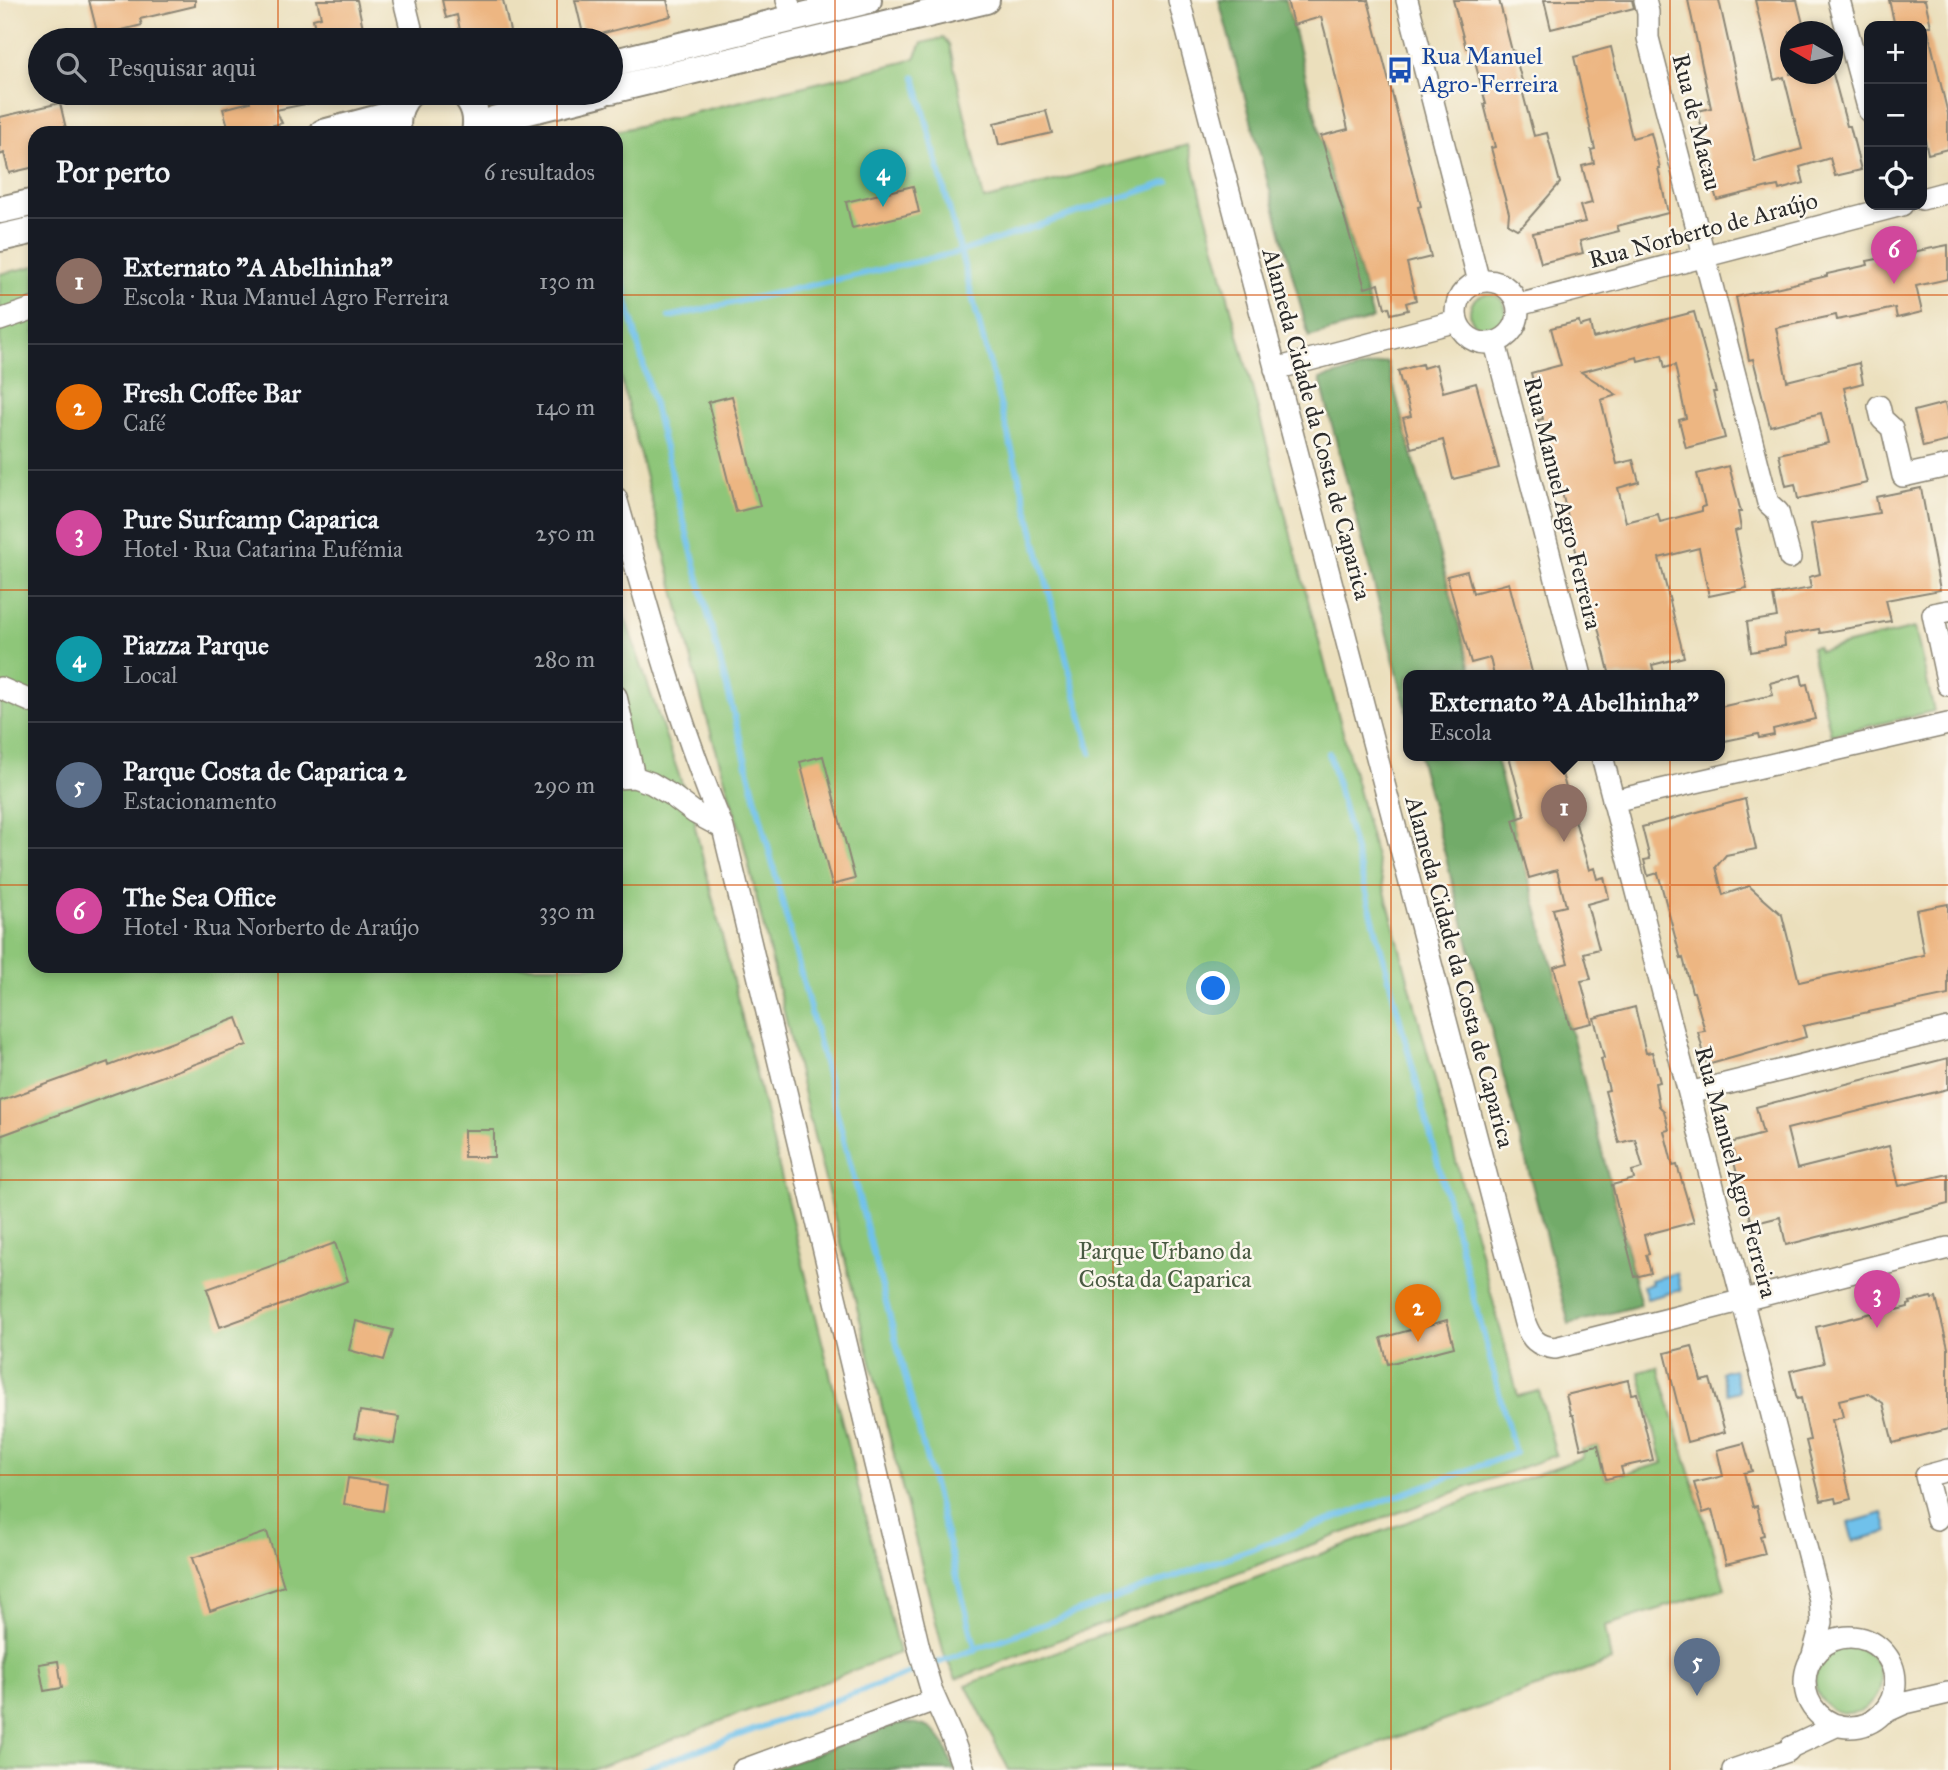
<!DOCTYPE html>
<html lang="pt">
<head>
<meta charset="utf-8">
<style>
	:root { --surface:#171b24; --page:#20242c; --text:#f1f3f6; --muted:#9ea1a6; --line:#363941; --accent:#0b8043 }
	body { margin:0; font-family:"IM FELL Great Primer",serif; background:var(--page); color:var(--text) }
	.controls { position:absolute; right:21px; top:21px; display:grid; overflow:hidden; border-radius:14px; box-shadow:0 4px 10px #0003 }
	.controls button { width:63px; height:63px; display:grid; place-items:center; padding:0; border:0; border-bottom:2px solid var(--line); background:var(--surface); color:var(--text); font:35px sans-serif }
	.compass { position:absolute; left:1780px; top:21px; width:63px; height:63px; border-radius:50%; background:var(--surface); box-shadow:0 4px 10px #0003; rotate:279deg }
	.you { position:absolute; left:1214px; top:989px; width:24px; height:24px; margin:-18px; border:5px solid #fff; border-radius:50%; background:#1a73e8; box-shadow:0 0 0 10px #1a73e833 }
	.badge { display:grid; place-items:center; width:46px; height:46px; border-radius:50%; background:var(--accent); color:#fff; font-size:23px; font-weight:700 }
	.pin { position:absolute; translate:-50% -58px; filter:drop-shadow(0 2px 4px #0008) }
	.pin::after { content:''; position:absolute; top:37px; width:24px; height:21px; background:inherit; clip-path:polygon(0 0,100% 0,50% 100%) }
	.popup { position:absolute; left:1403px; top:670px; width:322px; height:91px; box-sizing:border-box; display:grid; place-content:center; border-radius:14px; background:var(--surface); filter:drop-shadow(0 2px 5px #0005); font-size:23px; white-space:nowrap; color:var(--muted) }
	.popup b { font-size:26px; color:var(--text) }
	.popup::after { content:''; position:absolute; left:50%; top:100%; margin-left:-14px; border:14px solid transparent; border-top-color:var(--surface) }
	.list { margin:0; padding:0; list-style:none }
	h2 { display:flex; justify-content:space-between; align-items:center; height:91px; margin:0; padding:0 28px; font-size:30px }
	h2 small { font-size:23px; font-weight:400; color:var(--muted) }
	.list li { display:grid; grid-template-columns:46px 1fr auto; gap:21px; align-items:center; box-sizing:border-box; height:126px; padding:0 28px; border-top:2px solid var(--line) }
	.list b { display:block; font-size:26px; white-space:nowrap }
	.list p { margin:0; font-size:23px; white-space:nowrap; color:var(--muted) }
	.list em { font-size:23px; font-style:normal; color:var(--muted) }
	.icon { flex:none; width:38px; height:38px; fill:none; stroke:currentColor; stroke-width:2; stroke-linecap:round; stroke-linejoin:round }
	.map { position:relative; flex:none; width:1948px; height:1770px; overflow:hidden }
	.search { position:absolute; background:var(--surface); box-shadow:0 4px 10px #0003; left:28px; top:28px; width:595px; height:77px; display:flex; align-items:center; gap:18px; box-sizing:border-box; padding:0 24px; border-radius:38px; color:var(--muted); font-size:26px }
	.panel { position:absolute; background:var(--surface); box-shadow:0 4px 10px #0003; left:28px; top:126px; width:595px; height:847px; border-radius:21px }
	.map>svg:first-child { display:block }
</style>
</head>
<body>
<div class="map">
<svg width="1948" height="1770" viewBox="0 0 1948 1770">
	<rect width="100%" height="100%" fill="#fbf7ec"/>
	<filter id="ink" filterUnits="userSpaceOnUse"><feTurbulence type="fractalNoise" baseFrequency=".0143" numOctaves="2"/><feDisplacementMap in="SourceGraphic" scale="14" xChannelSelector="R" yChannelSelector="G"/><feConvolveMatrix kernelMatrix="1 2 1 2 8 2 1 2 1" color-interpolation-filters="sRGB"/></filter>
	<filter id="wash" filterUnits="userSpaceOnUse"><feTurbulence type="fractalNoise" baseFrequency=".00686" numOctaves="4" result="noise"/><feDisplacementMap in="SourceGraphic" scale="28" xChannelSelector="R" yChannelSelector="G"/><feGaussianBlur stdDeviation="1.57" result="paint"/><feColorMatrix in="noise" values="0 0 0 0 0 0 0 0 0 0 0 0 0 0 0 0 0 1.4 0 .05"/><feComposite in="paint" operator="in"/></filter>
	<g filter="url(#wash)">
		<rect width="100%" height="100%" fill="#ebdfbc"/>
		<!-- green -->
		<path fill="#8ec679" stroke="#5c7852" stroke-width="2" d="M943 38 949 44 984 200 1188 145 1517 1392 1518 1396 1539 1391 1556 1455 1297 1550 956 1679 944 1654 810 1120 742 837 704 709 616 359V133H609L904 62 915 58 922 43Z
			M35 266V966H616V592L682 784 695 813V827L899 1653 592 1770H0V274Z
			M1470 312a18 18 0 1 1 36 0a18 18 0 1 1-36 0Z
			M1915 628 1934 711 1831 735 1811 647 1817 646 1819 651Z
			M1658 1367 1725 1588 1605 1626 1611 1661 1306 1770H1009L966 1685 1583 1457 1581 1449 1598 1445 1606 1479 1663 1463 1639 1372Z
			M1815 1680a33 33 0 1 1 66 0a33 33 0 1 1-66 0Z"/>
		<!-- forest -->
		<path fill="#72ab69" stroke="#4e6b4a" stroke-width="2" d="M1219 0H1286L1321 136 1373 319 1309 337Z
			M1387 362 1473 676H1408V715L1320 379Z
			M1419 756H1495L1579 1061 1641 1305 1569 1324Z
			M904 1723C940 1723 942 1740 955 1770H771L894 1725Z"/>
		<!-- water -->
		<path fill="#6fc1eb" stroke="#4d768b" stroke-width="2" d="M1677 1273 1681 1290 1647 1299 1643 1286 1652 1284 1651 1280Z
			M1734 1369 1739 1391 1727 1394 1721 1372Z
			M1883 1513 1888 1532 1853 1541 1848 1523Z"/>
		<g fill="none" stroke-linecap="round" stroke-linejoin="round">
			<!-- stream -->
			<path stroke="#6fc1eb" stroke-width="6" d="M915 77 1091 753
				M616 259 976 1650
				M669 317 960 252 1168 182
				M643 1770 1515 1453 1329 753"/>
		</g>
		<g id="blocks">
			<!-- building -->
			<path fill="#edb682" d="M89 0H195V6L140 19 142 25 98 36Z
				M317 0H357L365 37 348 40H317L313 19 321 17Z
				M442 0H503L512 40H462L457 15 446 18Z
				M575 0H667L671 16 584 38Z
				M1287 0H1368L1421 206 1418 207 1431 257 1407 263 1416 300 1406 303 1408 310 1391 314 1389 307 1385 308 1379 284 1365 288 1321 136 1348 129 1325 32 1321 17 1293 25Z
				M1453 0H1499L1512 51H1514L1522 81 1520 82 1534 136 1547 133 1560 183 1524 224 1517 229 1508 224 1509 213 1491 148 1495 147 1484 104H1486L1471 47 1466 48Z
				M1544 0H1632L1634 8 1551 29Z
				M1688 0H1719L1755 162 1802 149 1784 77 1774 80 1755 0H1797L1805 32H1790V74H1833L1847 126H1850L1861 170 1835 176 1830 158 1800 167 1804 183 1779 190 1778 186 1768 188V187L1717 200 1706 164 1709 163 1698 111 1711 108Z
				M1889 0H1925L1931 26H1895Z
				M1928 31 1948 114V149L1928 154 1925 140 1922 141V32Z
				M1611 47 1632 138 1651 133 1660 168H1658L1668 213 1617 226 1619 231 1580 241 1583 253 1541 263 1533 233 1585 222 1580 206 1592 203 1582 166 1594 163 1591 150 1595 149 1574 57Z
				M248 93H324L325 100 276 110 282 123 242 133H230L223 109 250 102Z
				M60 103 67 133H35V167L9 173 4 153 0 155V117Z
				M1046 111 1052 133 999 145 994 123Z
				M913 186 919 212 852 228 846 202Z
				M1948 245V279L1916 286 1922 312 1897 318 1895 308 1837 320 1836 315 1776 328 1787 381 1859 363 1863 383 1844 388 1867 483 1798 499 1795 484 1786 486 1779 454 1828 443 1821 413 1770 426 1753 359 1749 360 1736 297 1827 276V274L1868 265 1867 261Z
				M1694 312 1716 392H1713L1725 438 1686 448 1679 420 1686 418 1675 365 1665 368 1662 355 1638 361 1637 357 1581 372 1617 395 1601 400 1617 464 1633 460 1639 482 1618 488 1626 522 1658 514 1660 522 1702 511V507L1705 506 1697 474 1729 466 1741 512H1738L1741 529 1735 531 1747 588 1709 596 1699 548 1659 558 1684 657 1652 665 1655 676H1610L1595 615 1590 617 1582 589H1585L1553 454 1548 455 1538 420 1543 419 1531 373 1561 365 1551 328 1579 321 1580 326 1590 323 1593 338Z
				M1422 364 1423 368 1436 364 1443 392 1476 383 1499 468 1453 479 1443 440 1411 448 1403 418 1411 416 1403 385 1402 386 1398 371Z
				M732 396 760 506 736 512 708 402Z
				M1945 403 1948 417V441L1923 447 1914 411Z
				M1921 488 1940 590 1886 600 1891 621 1820 633 1819 629 1784 635 1785 646 1751 652 1747 622 1777 617 1773 595 1811 588 1809 577 1820 574 1811 524 1879 513 1876 497Z
				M1467 571 1473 593 1509 583 1533 676H1494L1490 658 1471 663 1447 576Z
				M1801 675 1803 685 1807 684 1815 719 1773 729 1774 735 1759 738 1758 734 1720 742V707L1773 695 1770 683Z
				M823 756 855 879 832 885 800 762Z
				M1509 756H1557L1589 870 1594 868 1597 879 1604 877 1609 898 1587 904 1599 949 1584 953 1591 979 1581 981 1592 1023 1570 1028 1554 967 1568 963 1553 909 1566 906 1557 870 1529 878 1513 820 1525 816Z
				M1745 799 1756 849 1726 855 1716 867 1723 895 1749 886 1782 915 1799 982 1924 955 1916 910 1948 904V995L1803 1026 1806 1037 1707 1065 1698 1032 1705 1031 1694 992H1692L1683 958 1681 959 1658 873 1648 876 1644 860 1650 859 1642 827Z
				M1635 1007 1646 1053 1652 1052 1660 1082 1655 1083 1659 1106 1664 1111 1669 1130 1664 1131 1673 1166 1677 1165 1694 1222 1644 1235 1649 1254 1646 1255 1651 1273 1635 1277 1612 1185 1634 1179 1632 1171 1643 1168 1635 1139 1619 1143 1605 1091 1609 1090 1601 1059 1604 1058 1594 1018Z
				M237 1018 247 1045 0 1136V1101L108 1062 109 1066Z
				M1948 1058V1089L1787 1129 1797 1169 1889 1146 1899 1186 1948 1174V1204L1786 1245 1780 1217 1752 1224 1749 1212H1747L1739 1182 1733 1158 1735 1157 1731 1143 1763 1134 1756 1107Z
				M464 1130H494V1157H464Z
				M335 1243 348 1281 220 1327 207 1289Z
				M1931 1297 1932 1299 1936 1298 1948 1348V1429L1893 1443 1883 1403 1868 1393 1839 1400 1843 1417 1832 1420 1851 1499 1836 1503 1835 1498 1821 1501 1806 1441 1810 1440 1801 1398 1797 1399 1790 1371 1824 1363 1816 1327 1872 1313 1873 1316 1908 1307V1305L1911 1304 1910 1302Z
				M1447 1320 1454 1347 1388 1364 1381 1338Z
				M356 1321 393 1330 384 1360 349 1350Z
				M1692 1346 1701 1381 1710 1379 1725 1432 1687 1442 1665 1353Z
				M1628 1380 1631 1394 1637 1393 1653 1460 1621 1467 1623 1475 1606 1479 1598 1445 1581 1449 1573 1415H1571L1566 1395Z
				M360 1411 399 1417 394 1444 355 1437Z
				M1744 1443 1752 1471 1744 1473 1753 1507 1757 1506 1764 1535 1760 1536 1765 1554 1726 1564 1712 1510 1703 1513 1694 1483 1723 1476 1717 1450Z
				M348 1478 387 1484 383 1511 344 1504Z
				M267 1532 284 1586 210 1611 192 1558Z
				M58 1661 62 1688 44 1691 39 1664Z"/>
		</g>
	</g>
	<g filter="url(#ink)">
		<use href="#blocks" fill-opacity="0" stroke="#8b8574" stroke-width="2"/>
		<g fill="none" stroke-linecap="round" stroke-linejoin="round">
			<!-- minor casing -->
			<g stroke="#8b8574" stroke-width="24">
				<path id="minor" d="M404 0 414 40
					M787 0 794 18
					M1179 0 1525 1323C1531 1339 1537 1346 1555 1348L1948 1248
					M1407 0 1479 282
					M1645 0 1648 12V38L1768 503 1778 512 1790 558
					M1839 0 1869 111
					M1922 199 1948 192
					M1456 312a31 31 0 1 1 62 0a31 31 0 1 1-62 0Z
					M1518 305 1902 205
					M0 320 35 308
					M1495 343 1581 676
					M1275 369 1457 321
					M1879 406 1882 419 1892 428 1903 476 1948 466
					M616 498C648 609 678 722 723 828L919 1648 932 1692 952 1737 964 1770
					M1948 611 1933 614 1948 685
					M0 688 35 703
					M616 696 634 777
					M1602 756 1820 1601 1822 1622 1813 1655
					M616 778 634 777 651 783 671 795 695 813 723 828
					M1613 801 1948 724
					M1689 1093 1948 1029
					M1937 1519 1926 1476 1948 1470
					M1805 1682a45 45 0 1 1 90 0a45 45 0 1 1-90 0Z
					M1883 1713 1905 1703 1948 1693
					M743 1770 935 1700
					M1733 1770 1788 1751 1791 1747 1838 1725"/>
			</g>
			<!-- major casing -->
			<g stroke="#8b8574" stroke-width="30">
				<path id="major" d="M611 63 868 0
					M611 90 986 0
					M463 93C475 104 478 117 475 133
					M476 131 496 119 601 93
					M323 133 398 113
					M398 133C395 117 399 104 410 93
					M0 210 35 202
					M0 238 35 230"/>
			</g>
			<!-- minor -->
			<use href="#minor" stroke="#fff" stroke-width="21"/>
			<!-- major -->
			<use href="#major" stroke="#fff" stroke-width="26"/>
		</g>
	</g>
	<!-- grid -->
	<path fill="none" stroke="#d5540f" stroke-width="2" stroke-opacity="0.55" d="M278 0V40M557 0V40M835 0V1770M1113 0V1770M1391 0V1770M1670 0V1770M278 93V133M557 93V133M0 295H35M616 295H1948M0 590H35M616 590H1948M0 885H35M616 885H1948M278 966V1770M557 966V1770M0 1180H1948M0 1475H1948"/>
	<!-- icons -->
	<defs>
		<g id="bus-bare" transform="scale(2.1)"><path d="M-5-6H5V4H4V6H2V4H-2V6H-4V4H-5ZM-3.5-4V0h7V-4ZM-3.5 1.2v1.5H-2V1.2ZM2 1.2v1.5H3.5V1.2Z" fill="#1a4fb4" stroke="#fbf7ec" stroke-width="2.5" paint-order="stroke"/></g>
	</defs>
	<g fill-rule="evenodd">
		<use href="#bus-bare" x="1400" y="70"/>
	</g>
	<g text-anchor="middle" stroke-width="5" stroke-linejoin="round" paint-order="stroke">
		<!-- transit labels -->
		<g font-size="24" fill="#164399" stroke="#fbf7ec" text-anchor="start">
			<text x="1421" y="64">Rua Manuel<tspan x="1421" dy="28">Agro-Ferreira</tspan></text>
		</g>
		<!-- street labels -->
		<g font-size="24" fill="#2b2b2b" stroke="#fbf7ec">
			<text transform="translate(1697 122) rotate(76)" y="8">Rua de Macau</text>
			<text transform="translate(1703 230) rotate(-15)" y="8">Rua Norberto de Araújo</text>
			<text transform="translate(1317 424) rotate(75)" y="8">Alameda Cidade da Costa de Caparica</text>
			<text transform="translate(1563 503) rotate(76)" y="8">Rua Manuel Agro Ferreira</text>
			<text transform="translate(1460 972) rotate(75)" y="8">Alameda Cidade da Costa de Caparica</text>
			<text transform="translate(1736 1172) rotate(75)" y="8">Rua Manuel Agro Ferreira</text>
		</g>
		<!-- park labels -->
		<g font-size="24" fill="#495a42" stroke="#fbf7ec">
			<text x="1165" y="1259">Parque Urbano da<tspan x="1165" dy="28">Costa da Caparica</tspan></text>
		</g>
	</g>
</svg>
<div class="controls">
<button>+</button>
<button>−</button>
<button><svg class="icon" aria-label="locate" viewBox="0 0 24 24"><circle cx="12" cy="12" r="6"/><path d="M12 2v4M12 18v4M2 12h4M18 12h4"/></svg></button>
</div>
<svg class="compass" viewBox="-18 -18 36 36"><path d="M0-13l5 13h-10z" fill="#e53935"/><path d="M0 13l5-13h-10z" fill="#9ea1a6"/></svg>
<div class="you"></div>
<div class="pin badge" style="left:1564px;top:842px;background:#8d6e63">1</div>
<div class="popup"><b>Externato &quot;A Abelhinha&quot;</b>Escola</div>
<div class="pin badge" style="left:1418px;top:1342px;background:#e8710a">2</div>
<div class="pin badge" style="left:1877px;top:1328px;background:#d1479c">3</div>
<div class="pin badge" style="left:883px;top:207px;background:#0f9aa8">4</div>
<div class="pin badge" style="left:1697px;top:1696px;background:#5c6f8a">5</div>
<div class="pin badge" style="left:1894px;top:284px;background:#d1479c">6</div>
<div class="search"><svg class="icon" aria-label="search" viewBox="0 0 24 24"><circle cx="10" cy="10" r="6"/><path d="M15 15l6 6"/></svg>Pesquisar aqui</div>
<section class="panel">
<h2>Por perto<small>6 resultados</small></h2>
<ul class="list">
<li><span class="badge" style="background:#8d6e63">1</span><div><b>Externato &quot;A Abelhinha&quot;</b><p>Escola · Rua Manuel Agro Ferreira</p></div><em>130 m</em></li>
<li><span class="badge" style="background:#e8710a">2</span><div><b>Fresh Coffee Bar</b><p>Café</p></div><em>140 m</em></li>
<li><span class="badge" style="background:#d1479c">3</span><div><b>Pure Surfcamp Caparica</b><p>Hotel · Rua Catarina Eufémia</p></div><em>250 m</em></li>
<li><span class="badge" style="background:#0f9aa8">4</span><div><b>Piazza Parque</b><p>Local</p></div><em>280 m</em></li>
<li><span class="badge" style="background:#5c6f8a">5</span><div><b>Parque Costa de Caparica 2</b><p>Estacionamento</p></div><em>290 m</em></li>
<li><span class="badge" style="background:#d1479c">6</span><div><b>The Sea Office</b><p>Hotel · Rua Norberto de Araújo</p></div><em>330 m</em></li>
</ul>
</section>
</div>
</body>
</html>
